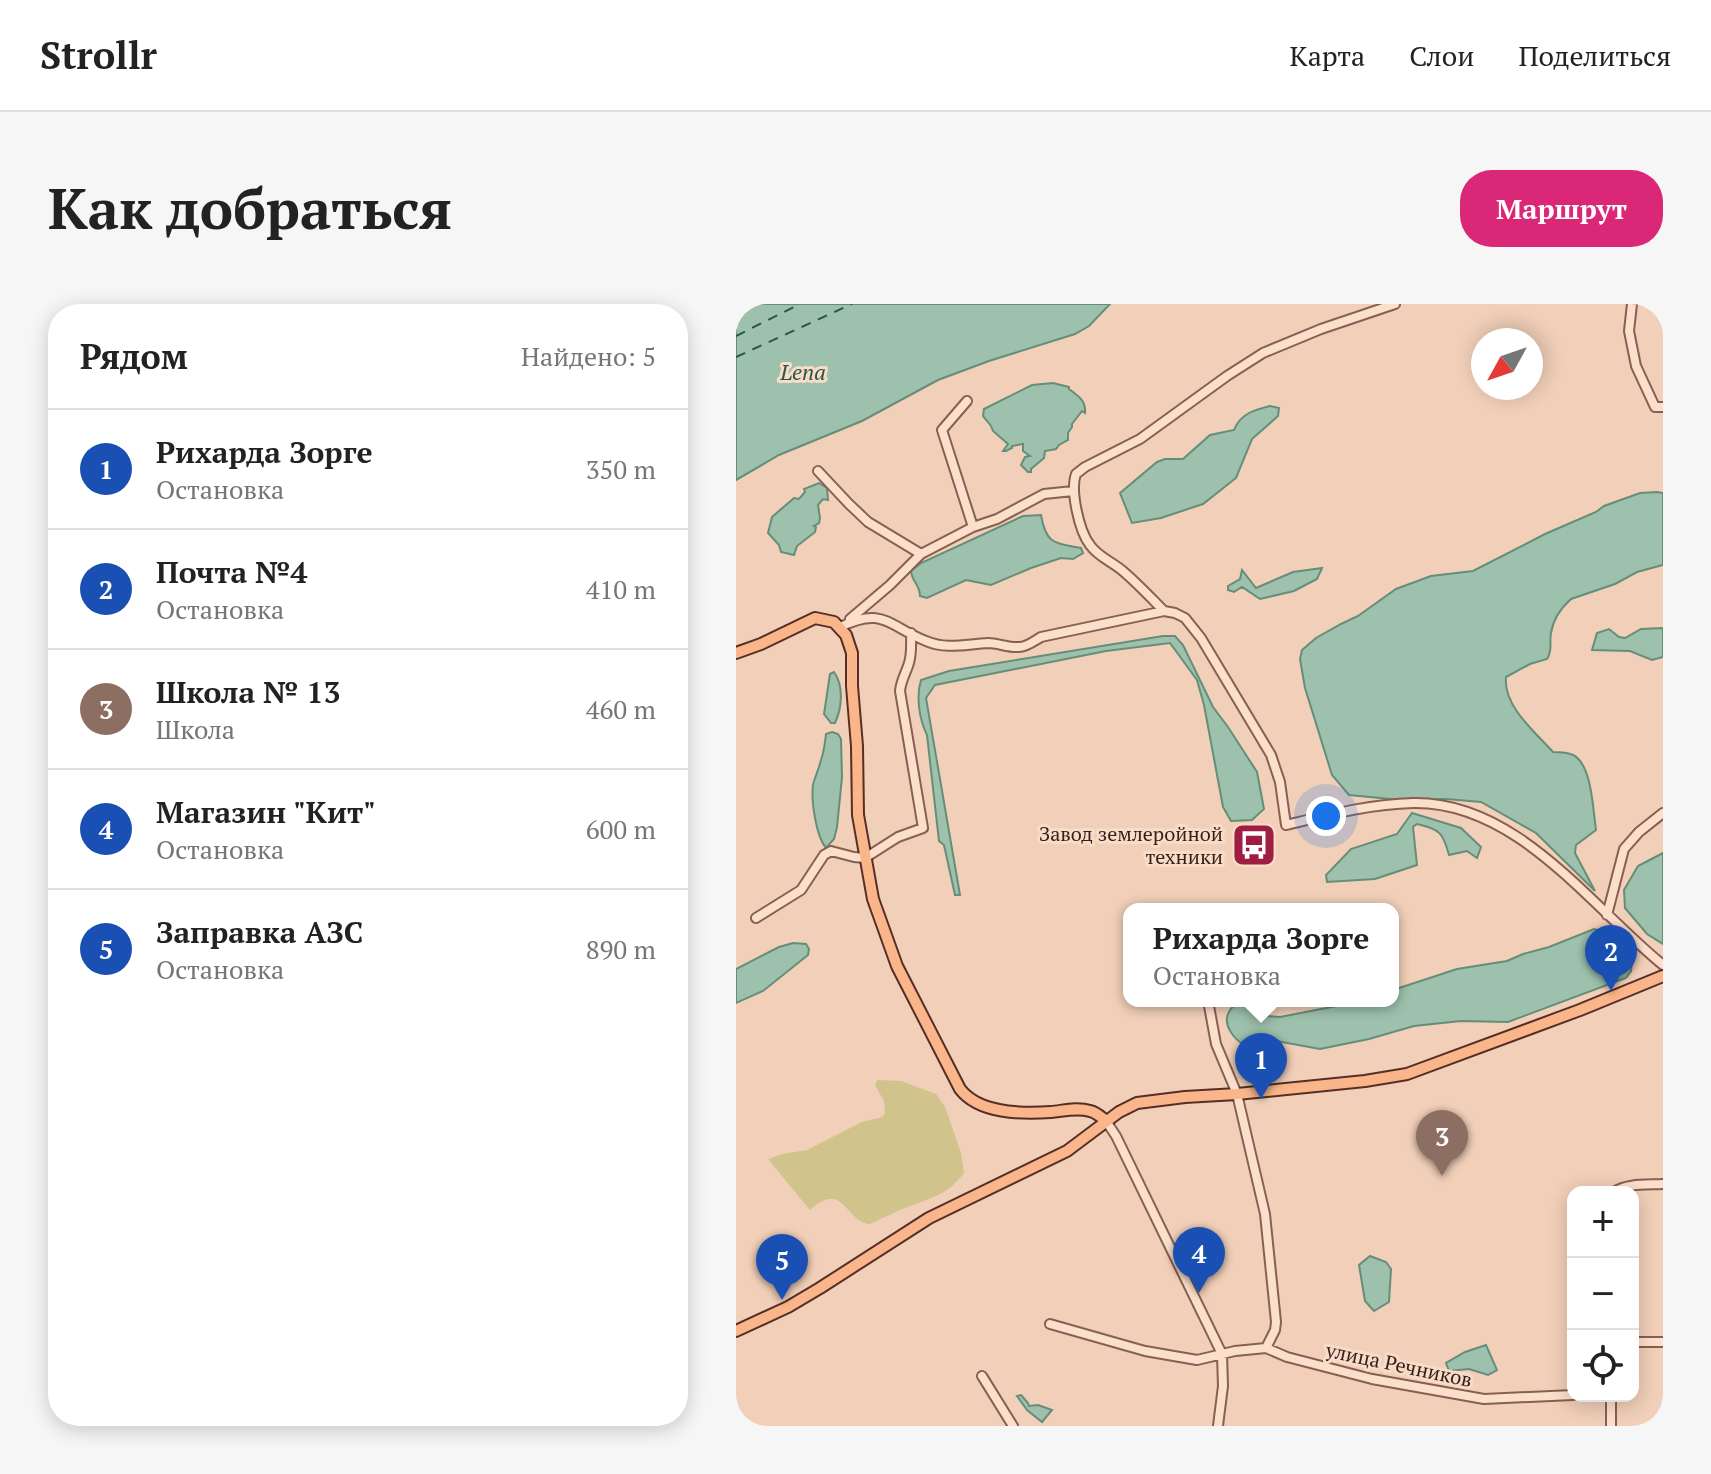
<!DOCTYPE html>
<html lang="ru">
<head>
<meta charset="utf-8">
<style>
	:root { --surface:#fff; --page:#f6f6f6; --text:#222; --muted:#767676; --line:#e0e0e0; --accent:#db2777 }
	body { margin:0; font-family:"PT Serif",serif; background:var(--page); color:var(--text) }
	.controls { position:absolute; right:24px; bottom:24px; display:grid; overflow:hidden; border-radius:16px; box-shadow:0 4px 20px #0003 }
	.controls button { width:72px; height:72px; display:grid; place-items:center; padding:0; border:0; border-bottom:2px solid var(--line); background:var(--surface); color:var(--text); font:40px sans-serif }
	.compass { position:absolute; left:735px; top:24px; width:72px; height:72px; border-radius:50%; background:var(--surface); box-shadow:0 4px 20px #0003; rotate:230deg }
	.you { position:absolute; left:590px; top:512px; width:28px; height:28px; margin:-20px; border:6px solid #fff; border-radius:50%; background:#1a73e8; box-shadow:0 0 0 12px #1a73e833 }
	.badge { display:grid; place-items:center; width:52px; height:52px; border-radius:50%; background:var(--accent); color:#fff; font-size:26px; font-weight:700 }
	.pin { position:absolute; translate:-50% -66px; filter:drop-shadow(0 2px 4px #0008) }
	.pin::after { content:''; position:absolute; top:42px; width:28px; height:24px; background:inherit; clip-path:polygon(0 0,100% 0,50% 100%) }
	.popup { position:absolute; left:387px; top:599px; width:276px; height:104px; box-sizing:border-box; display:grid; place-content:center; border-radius:16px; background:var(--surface); filter:drop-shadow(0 2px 6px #0005); font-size:26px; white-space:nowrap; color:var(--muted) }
	.popup b { font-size:30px; color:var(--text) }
	.popup::after { content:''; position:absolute; left:50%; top:100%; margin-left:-16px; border:16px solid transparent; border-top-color:var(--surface) }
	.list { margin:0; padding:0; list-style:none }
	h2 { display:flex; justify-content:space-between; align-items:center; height:104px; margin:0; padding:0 32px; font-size:34px }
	h2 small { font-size:26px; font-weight:400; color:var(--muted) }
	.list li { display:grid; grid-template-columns:52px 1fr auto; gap:24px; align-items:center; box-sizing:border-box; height:120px; padding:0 32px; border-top:2px solid var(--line) }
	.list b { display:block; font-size:30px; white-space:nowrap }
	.list p { margin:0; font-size:26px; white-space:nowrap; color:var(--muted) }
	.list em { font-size:26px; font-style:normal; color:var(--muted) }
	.icon { flex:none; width:44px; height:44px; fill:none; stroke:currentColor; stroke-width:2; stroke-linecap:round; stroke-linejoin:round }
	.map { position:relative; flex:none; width:927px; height:1122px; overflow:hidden; border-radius:32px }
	header { display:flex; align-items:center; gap:48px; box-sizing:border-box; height:112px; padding:0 40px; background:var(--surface); border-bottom:2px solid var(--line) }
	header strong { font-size:38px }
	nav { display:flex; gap:44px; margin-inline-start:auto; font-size:28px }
	.intro { display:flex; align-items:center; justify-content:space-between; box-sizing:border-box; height:192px; padding:0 48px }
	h1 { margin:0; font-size:56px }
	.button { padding:20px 36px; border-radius:32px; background:var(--accent); color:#fff; font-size:28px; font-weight:700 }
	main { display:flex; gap:48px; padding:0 48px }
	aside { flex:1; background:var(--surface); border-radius:32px; box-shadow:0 4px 20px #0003 }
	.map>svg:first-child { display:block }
</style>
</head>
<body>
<header>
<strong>Strollr</strong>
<nav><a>Карта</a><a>Слои</a><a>Поделиться</a></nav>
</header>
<div class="intro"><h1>Как добраться</h1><a class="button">Маршрут</a></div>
<main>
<aside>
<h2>Рядом<small>Найдено: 5</small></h2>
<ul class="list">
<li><span class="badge" style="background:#1a4fb4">1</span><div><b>Рихарда Зорге</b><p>Остановка</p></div><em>350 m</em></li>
<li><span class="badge" style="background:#1a4fb4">2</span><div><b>Почта №4</b><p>Остановка</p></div><em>410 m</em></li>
<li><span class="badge" style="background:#8d6e63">3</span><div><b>Школа № 13</b><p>Школа</p></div><em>460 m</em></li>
<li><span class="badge" style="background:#1a4fb4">4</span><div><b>Магазин &quot;Кит&quot;</b><p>Остановка</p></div><em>600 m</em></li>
<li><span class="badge" style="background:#1a4fb4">5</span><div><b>Заправка АЗС</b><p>Остановка</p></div><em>890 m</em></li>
</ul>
</aside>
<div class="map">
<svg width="927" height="1122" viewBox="0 0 927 1122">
	<rect width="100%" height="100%" fill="#f1cfb8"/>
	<!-- green -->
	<path fill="#d0c38b" d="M141 776 165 777 200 790 209 803 225 849 228 869C212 890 198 893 174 902 161 907 147 914 134 920 108 917 108 875 74 906L32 855 47 850 71 846 126 818 146 813 149 810 148 797 139 781Z
		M718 827 719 843 689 845 688 829Z"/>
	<!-- water -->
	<path fill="#9dc1ac" stroke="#658e78" stroke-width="2" d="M0 0H374L353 22 339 30 253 57 202 76 126 117 43 151 0 176Z
		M317 79 333 83V85C342 92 350 96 349 109L346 107 336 120V123L332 129V136L323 141 320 145 309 147 308 154 295 165V168H292L285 161 289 153 294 152 287 147V140L276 142V144L270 147H267L272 140 257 127 255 122 247 112 248 105 296 81Z
		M534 102 543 104 542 112 516 135 500 174 467 200 425 214 396 219 384 189 421 158 429 155H447L474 131 498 126C504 110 518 106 534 102Z
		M83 179 91 184 92 196 87 195 82 201 84 214 83 219 78 222 80 223 79 228 61 242 58 251 45 248 43 241 32 229 36 213 58 194 63 195 69 188 68 185Z
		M921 188 927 189V261L901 268 879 280 835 295C825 304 817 316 815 329 813 339 817 346 811 355L794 360 770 373C767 402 799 428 817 448 823 448 831 448 837 451 856 460 857 506 860 526L840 541 839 549 859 587 800 529 745 498 710 495 665 496 613 491 596 471 569 384 564 355 566 346 580 334 605 320 622 312 660 285 695 272 737 267 809 230 860 208 868 202 904 189Z
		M305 211C310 240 318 239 345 244L347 249 337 255 325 254 295 264 255 281 230 276 191 294 184 292C184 281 176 278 175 267L185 259 287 212Z
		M586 264 581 275 558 287 524 295 506 283 498 288 492 286V282L504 275 506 266 520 284 557 268Z
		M927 324V353L916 356 894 347 856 346 861 329 873 325 883 333 889 334 905 325Z
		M427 332H439L447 341 477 403 492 423 521 468 528 505 516 516 495 517 487 503 468 401 461 376 434 339 370 347 199 381 190 394 224 591H219L208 541 203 537 191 431C183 415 180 392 185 376L213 367Z
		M98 368C108 382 106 404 99 419H95L88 410 94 370Z
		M96 428 102 430 105 435 106 473 101 523 98 535 90 544C80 532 75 497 77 481 79 472 83 465 85 456 88 448 89 439 90 430Z
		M676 509 725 524 745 543 741 554 731 547 713 551C707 529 704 525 681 520L677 523 681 561 639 575 591 578 590 571 615 545 661 530Z
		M927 549V640L911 630 889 604 888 586 902 562Z
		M858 625C876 629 885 646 896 659L895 667 890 674 772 718 725 717 678 722 633 735 584 745 535 736 509 741C498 736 486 720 493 708 495 703 499 701 502 697H518L531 712 544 713 626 697H657V686L721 665 771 657 787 650 813 643Z
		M57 639 70 640 73 645 72 651 27 687 0 699V665L43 643Z
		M634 952 650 958 655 965 653 998 638 1007 629 997 623 961Z
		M750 1041 761 1066 752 1071 733 1065 713 1067 710 1059 729 1048Z
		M285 1091 292 1099 293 1102 302 1101 316 1106 306 1118 291 1106 281 1092Z"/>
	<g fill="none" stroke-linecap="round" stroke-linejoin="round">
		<!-- ferry -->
		<path stroke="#265745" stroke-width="2" stroke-dasharray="10 8" stroke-linecap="butt" d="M0 3 5 0
			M0 32 64 0
			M0 53 116 0"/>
		<!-- minor casing -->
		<g stroke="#885f52" stroke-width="12">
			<path id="minor" d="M896 0 893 27 900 62 919 103H927
				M231 97 206 126 237 223
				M82 167 113 200 132 218 185 250
				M428 307C415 294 402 280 388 268 377 258 362 253 354 241 343 227 334 186 340 170L349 163 404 135 491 72 527 49 585 25 659 0
				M114 315 154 281 185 250 237 223 261 215 308 190 337 187
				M104 323C148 302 152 322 190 337 211 346 230 340 252 339 262 339 273 344 283 343 291 343 298 337 305 333L428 307 439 309 449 314 465 334 535 451 544 478 550 521C592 511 634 500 677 499 781 497 854 602 927 661
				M871 611 888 545 903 528 927 509
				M20 614 65 586 88 551 95 547 118 553 129 554 162 533 187 524 164 387C165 376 170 369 173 359 176 349 175 339 175 329
				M473 702 480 740 501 790 529 910 540 1018 539 1026 530 1044
				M370 817 380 832 486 1050 487 1082 482 1122
				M878 888C891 879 911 881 927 880
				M314 1020 409 1047 461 1056 499 1047 530 1044 551 1053 636 1075 748 1095 837 1091
				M897 1038H927
				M246 1072 277 1122
				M875 1092V1122"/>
		</g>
		<!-- major casing -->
		<g stroke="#552f27" stroke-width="14">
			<path id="major" d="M0 349 25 340 79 314 98 318 110 331 116 349V382L121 442 122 511 137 595 161 662 224 785C243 810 286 810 315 808 327 807 341 803 354 807 360 808 365 813 370 817
				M0 1027 52 1003 84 984 193 914 331 847 383 808 401 799 449 793 501 790 629 777 671 770 844 706 927 672"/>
		</g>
		<!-- minor -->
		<use href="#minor" stroke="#fcdfcb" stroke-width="8"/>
		<!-- major -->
		<use href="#major" stroke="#fab68a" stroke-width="10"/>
	</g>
	<!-- icons -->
	<defs>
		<g id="bus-square" transform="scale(2.3)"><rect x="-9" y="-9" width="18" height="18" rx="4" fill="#9d1d43" stroke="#f8dcc8"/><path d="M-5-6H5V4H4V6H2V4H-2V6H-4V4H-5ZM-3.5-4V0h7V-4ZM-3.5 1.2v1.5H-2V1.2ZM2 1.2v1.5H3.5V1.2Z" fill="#fff"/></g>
	</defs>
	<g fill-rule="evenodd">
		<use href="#bus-square" x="518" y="541"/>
	</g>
	<g text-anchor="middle" stroke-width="6" stroke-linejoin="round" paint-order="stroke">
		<!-- poi labels -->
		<g font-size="20" fill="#361e19" stroke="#f8dcc8" text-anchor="end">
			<text x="487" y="537">Завод землеройной<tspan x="487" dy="23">техники</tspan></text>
		</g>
		<!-- street labels -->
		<g font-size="20" fill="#361e19" stroke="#f8dcc8">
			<text transform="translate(663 1061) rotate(12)" y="7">улица Речников</text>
		</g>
		<!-- water labels -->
		<g font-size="22" font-style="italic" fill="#265745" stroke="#f8dcc8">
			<text x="67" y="76">Lena</text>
		</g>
	</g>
</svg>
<div class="controls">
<button>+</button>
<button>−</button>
<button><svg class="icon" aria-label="locate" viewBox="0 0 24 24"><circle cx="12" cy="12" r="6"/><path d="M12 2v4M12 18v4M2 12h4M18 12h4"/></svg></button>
</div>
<svg class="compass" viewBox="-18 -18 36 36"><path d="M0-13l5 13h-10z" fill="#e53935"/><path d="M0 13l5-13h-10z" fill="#767676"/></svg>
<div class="you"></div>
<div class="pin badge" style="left:525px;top:795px;background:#1a4fb4">1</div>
<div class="popup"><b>Рихарда Зорге</b>Остановка</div>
<div class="pin badge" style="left:875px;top:687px;background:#1a4fb4">2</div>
<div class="pin badge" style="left:706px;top:872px;background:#8d6e63">3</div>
<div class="pin badge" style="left:463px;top:989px;background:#1a4fb4">4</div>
<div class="pin badge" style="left:46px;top:996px;background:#1a4fb4">5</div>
</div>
</main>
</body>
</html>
